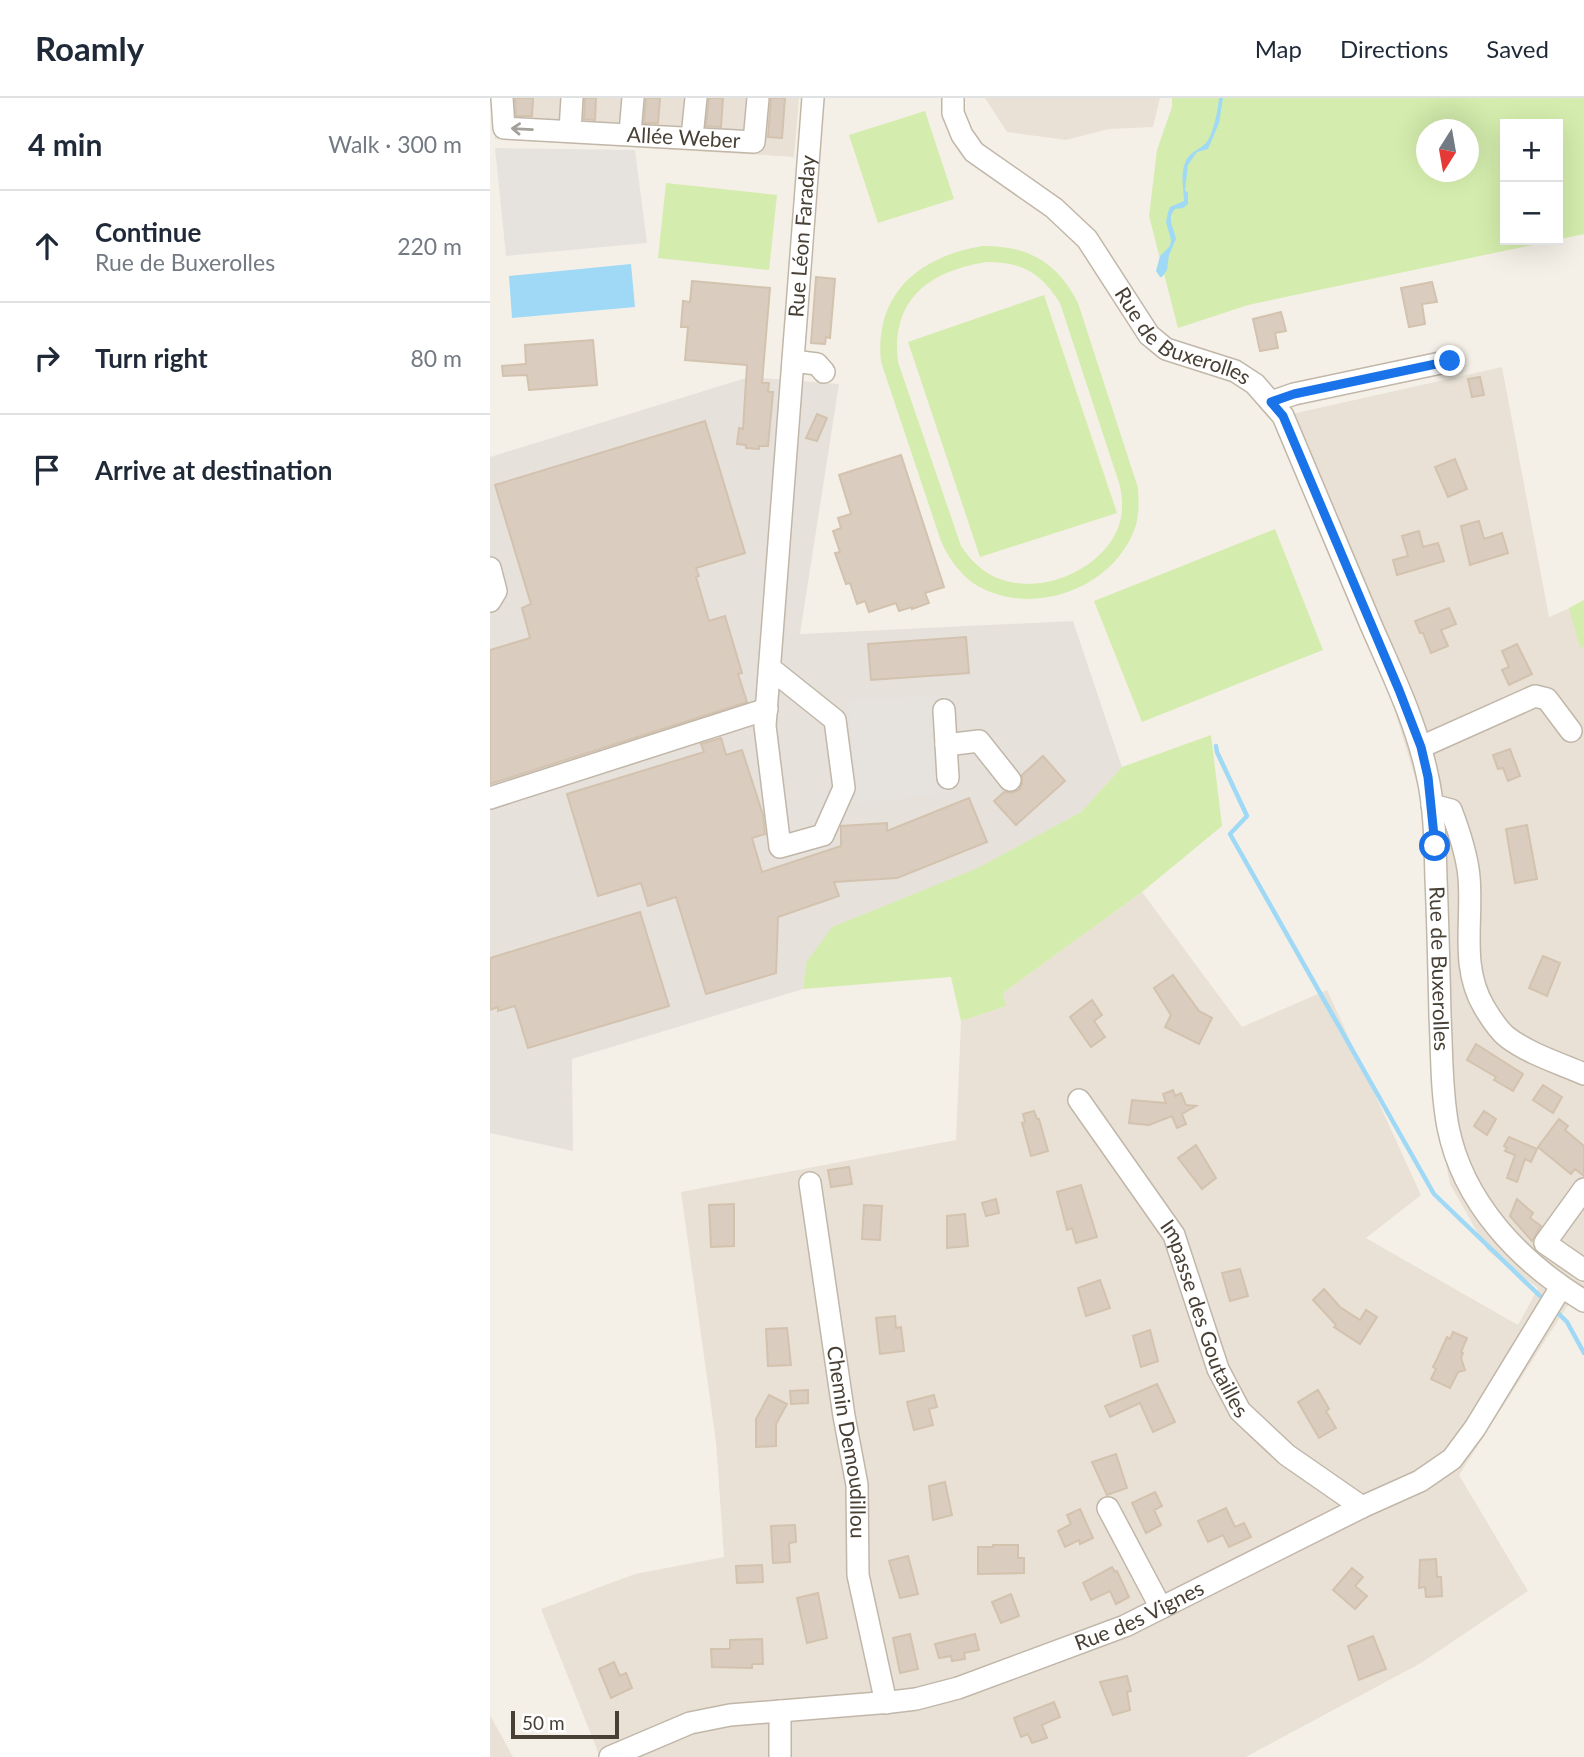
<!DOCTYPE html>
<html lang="en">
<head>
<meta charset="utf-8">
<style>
	:root { --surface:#fff; --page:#f2f2f3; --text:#1f2937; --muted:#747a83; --line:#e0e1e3 }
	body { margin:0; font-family:Lato,sans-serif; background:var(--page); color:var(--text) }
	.controls { position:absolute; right:21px; top:21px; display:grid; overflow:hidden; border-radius:0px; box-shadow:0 7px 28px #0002 }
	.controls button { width:63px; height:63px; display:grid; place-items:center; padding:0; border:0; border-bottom:2px solid var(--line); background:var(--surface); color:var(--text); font:35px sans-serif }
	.compass { position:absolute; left:926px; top:21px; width:63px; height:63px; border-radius:50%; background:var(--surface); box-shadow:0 7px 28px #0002; rotate:191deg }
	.scale { position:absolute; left:21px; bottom:18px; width:108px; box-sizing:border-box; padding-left:7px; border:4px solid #494035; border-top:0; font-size:19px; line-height:24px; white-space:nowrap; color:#494035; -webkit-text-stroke:5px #fff; paint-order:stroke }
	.stop { position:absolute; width:21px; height:21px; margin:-16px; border:5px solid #1a73e8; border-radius:50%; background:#fff }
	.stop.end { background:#1a73e8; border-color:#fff; box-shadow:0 2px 7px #0008 }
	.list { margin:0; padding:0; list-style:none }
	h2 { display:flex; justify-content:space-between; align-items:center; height:91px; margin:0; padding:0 28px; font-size:30px }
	h2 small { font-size:23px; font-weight:400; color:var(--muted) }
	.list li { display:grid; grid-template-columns:46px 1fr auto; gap:21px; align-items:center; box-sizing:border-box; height:112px; padding:0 28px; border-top:2px solid var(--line) }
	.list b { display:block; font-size:26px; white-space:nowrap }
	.list p { margin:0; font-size:23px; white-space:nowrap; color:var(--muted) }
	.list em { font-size:23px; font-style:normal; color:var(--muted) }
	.icon { flex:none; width:38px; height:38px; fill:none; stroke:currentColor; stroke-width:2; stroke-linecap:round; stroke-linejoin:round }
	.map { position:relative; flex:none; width:1094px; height:1659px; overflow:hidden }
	header { display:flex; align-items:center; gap:42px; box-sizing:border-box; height:98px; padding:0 35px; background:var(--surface); border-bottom:2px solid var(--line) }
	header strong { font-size:33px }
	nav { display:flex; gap:38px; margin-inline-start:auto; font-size:24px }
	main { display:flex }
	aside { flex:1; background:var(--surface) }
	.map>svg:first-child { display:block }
</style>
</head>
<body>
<header>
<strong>Roamly</strong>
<nav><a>Map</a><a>Directions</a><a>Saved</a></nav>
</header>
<main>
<aside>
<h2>4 min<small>Walk · 300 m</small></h2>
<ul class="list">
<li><svg class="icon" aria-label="ahead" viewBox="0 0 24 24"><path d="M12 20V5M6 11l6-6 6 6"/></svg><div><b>Continue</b><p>Rue de Buxerolles</p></div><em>220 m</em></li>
<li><svg class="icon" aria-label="right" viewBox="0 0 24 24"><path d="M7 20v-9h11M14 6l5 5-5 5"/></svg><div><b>Turn right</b></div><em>80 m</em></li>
<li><svg class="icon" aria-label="arrive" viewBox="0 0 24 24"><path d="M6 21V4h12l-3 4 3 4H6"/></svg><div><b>Arrive at destination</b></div></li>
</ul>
</aside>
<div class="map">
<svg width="1094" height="1659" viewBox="0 0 1094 1659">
	<rect width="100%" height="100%" fill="#f5f0e7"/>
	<!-- residential -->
	<path fill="#e9e1d5" d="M1 0H309L304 59 5 41Z
		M495 0H670L663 29 619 31 576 42 517 34Z
		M1012 269 1059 519 1094 504V1215L1078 1207 969 1377 1038 1493 931 1565 756 1659H110L51 1511 145 1476 234 1459 226 1344 191 1094 466 1042 471 923 516 908 513 895 652 794 752 929 837 892 931 1097 876 1140 1028 1227 1048 1190 998 1153 960 1086 944 1002 936 716 900 597 802 316Z
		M0 1617 23 1659H0Z"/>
	<!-- industrial -->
	<path fill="#e7e1dc" d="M259 279 349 286 310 536 583 523 632 669 591 714 316 865 313 891 82 961 83 1053 0 1035V359Z"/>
	<!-- green -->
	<path fill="#d4ecad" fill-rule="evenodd" d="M682 0H1094V136L758 207 688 230 659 118 667 52 682 9ZM1015 26H1068V142H1015ZM936 32H978V74H936Z
		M435 13 464 101 388 125 359 37Z
		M176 85 287 97 279 172 168 160Z
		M493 148C539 148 567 164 588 205L648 390C649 402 649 415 646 427 626 491 539 522 483 485 468 474 458 459 451 443L391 264C384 196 429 158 493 148ZM497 164C532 164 551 175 570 205L630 388C632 399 633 409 631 420 621 467 557 497 513 482 495 477 481 463 471 448L408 264C401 201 439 173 497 164Z
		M554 197 627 415 490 459 418 244Z
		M785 431 833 552 652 624 604 503Z
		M1094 502V548L1090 550 1079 510Z
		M721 637 732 728 652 794 513 895 516 908 471 923 461 879 313 891 316 865 342 829 488 770 591 714 632 669Z"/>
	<!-- parking -->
	<path fill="#e6e3df" d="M5 50 145 52 157 145 16 158Z
		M457 598 464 694 366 705 359 602Z"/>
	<!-- water -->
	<path fill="#9fd9f6" d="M729 0H733L729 25 718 51 707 54 698 67 695 92 698 95V106L693 110 685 111C676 121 684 129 686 141L679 157 677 172 672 179H670L666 173 670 158 680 148 681 142 676 124 678 114 680 109 694 103C694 92 690 77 695 65 699 55 706 53 714 47 723 39 728 12 729 0Z
		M141 166 145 209 22 220 19 178Z"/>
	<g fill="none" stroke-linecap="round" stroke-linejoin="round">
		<!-- stream -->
		<path stroke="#9fd9f6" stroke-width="4.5" d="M726 648 727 654 757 718 740 736 944 1096 1050 1198
			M1068 1215 1077 1224 1094 1255"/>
	</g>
	<!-- building -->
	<path fill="#dacdbf" stroke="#d3c2ae" stroke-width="2" d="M25 0H43L42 18H26Z
		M95 0H106L105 22 94 21Z
		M156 0H170L168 25H154Z
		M219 0H233L231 29 216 28Z
		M281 0H295L292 40 278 39Z
		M326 179 345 181 340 240 336 239 335 246 321 245Z
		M202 183 280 190 272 285H279L278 294H283L278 348H269V351L256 350V347L247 346 249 330 253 331 257 267 195 262 198 229H191L193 203 200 204Z
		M942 184 947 204 932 206 935 226 919 229 911 190Z
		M791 214 796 233 785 235 788 250 770 253 763 221Z
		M103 242 107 287 39 292 37 277 13 278 12 268 36 266 35 247Z
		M990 279 994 297 982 299 978 281Z
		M327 316 337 320 327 343 316 340Z
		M215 323 255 455 206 470 209 478 206 479 219 523 235 518 252 575 248 576 257 604 0 686V552L40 540 32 510 41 506 5 387Z
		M411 357 454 489 435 495 439 505 422 511V509L409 513 406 505 379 514 375 503 367 506 360 485 356 486 345 455 350 454 343 433 351 430 348 420 361 416 349 377Z
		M965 361 977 391 958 399 945 369Z
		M989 423 994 441 1012 435 1018 455 980 467 971 428Z
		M929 433 933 449 948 445 954 463 907 477 903 462 918 458 912 438Z
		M959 510 966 526 951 532 958 548 941 555 933 535H930L925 523Z
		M476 539 479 575 381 582 378 546Z
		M1027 546 1042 576 1019 587 1012 572 1019 569 1012 553Z
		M231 640 236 657 252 652 273 717 275 736 262 740 272 774 351 748V728L397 725V733L479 700 497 744 407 780 344 784 349 798 288 819 286 875 216 896 186 799 158 808 151 785 108 798 77 696 214 654 211 646Z
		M1020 651 1030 678 1018 683 1013 670 1008 671 1003 657Z
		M553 658 575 683 526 727 504 703 514 694 521 695 529 692 532 686V677Z
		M1037 727 1047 781 1025 785 1016 731Z
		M150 814 179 908 38 950 25 908 8 913V909L0 912V860Z
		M1053 858 1070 865 1057 898 1039 890Z
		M683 877 709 913 722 920 709 946 675 929 681 917 664 890Z
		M602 902 612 917 604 923 615 939 601 949 580 919Z
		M986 946 1033 976 1023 993 1004 982 1006 979 977 962Z
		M1053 987 1072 999 1063 1015 1043 1002Z
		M683 992 685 998 691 995 696 1007 706 1008 692 1016 696 1026 687 1030 682 1018 659 1027 639 1025 642 1002 676 1005 673 996Z
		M544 1013 547 1021H549L558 1053 541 1058 532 1025 535 1024 533 1016Z
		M994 1013 1006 1021 997 1037 984 1028Z
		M1069 1021 1078 1028 1075 1032 1094 1048V1078L1085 1071 1081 1076 1048 1049Z
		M1019 1039 1047 1051 1041 1064 1035 1061 1027 1084 1017 1080 1025 1057 1015 1053 1017 1050 1014 1048Z
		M706 1047 726 1080 712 1091 688 1060Z
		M359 1069 362 1086 341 1089 338 1072Z
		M591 1087 607 1139 586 1145 582 1130 577 1132 567 1094Z
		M506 1101 509 1115 496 1118 492 1105Z
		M1027 1101 1043 1115 1040 1120 1051 1128 1042 1143 1020 1118Z
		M244 1106V1148L221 1149 219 1107Z
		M374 1107 392 1108 390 1142 372 1141Z
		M475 1116 478 1148 457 1150V1118Z
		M750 1171 758 1198 740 1203 732 1175Z
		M610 1182 620 1210 596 1218 588 1190Z
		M834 1191 850 1209 870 1222 876 1212 887 1219 870 1246 844 1229 846 1227 823 1202Z
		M405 1218 406 1230 411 1229 414 1253 390 1256 386 1220Z
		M297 1230 301 1267 278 1268 276 1231Z
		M660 1232 668 1263 651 1269 643 1238Z
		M963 1234 977 1240 971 1254 973 1255 971 1260 975 1272 968 1274 960 1290 941 1281 946 1271 943 1269 947 1261 957 1239 960 1241Z
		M667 1286 685 1324 663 1334 650 1305 620 1319 615 1308Z
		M318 1292V1305L301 1306 300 1293Z
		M828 1292 839 1311 836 1313 846 1330 829 1340 808 1304Z
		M279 1297 297 1306 286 1326V1348L266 1349V1321Z
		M444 1297 447 1309 439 1311 443 1327 424 1332 417 1304Z
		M626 1356 637 1390 617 1397 602 1364Z
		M455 1384 462 1417 443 1422 439 1388Z
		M665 1394 672 1408 664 1412 671 1427 656 1435 642 1405Z
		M736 1410 745 1429 754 1425 761 1439 739 1449 733 1437 718 1444 708 1423Z
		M590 1411 603 1440 590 1446 589 1442 575 1449 568 1433 581 1426 577 1417Z
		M305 1427 306 1444 299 1445 300 1464 283 1465 281 1428Z
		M503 1447H528V1460H534V1475L488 1476V1449H503Z
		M418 1458 428 1496 410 1500 399 1463Z
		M946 1461 947 1479H951L952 1498 936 1499 935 1489 929 1490 930 1462Z
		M272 1467 273 1484 247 1485 246 1468Z
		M622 1469 625 1474 627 1473 639 1499 626 1506 620 1493 601 1502 593 1485Z
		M862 1470 873 1479 865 1488 877 1498 865 1511 843 1492Z
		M328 1495 337 1540 317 1545 307 1500Z
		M521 1496 529 1518 511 1525 502 1504Z
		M420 1536 428 1571 410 1575 403 1540Z
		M485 1536 489 1552 474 1555 475 1561 462 1563 461 1558 449 1560 445 1546Z
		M883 1538 896 1571 869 1582 858 1548Z
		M272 1541 273 1566H262V1570L222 1569 221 1551H240V1542Z
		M124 1564 130 1578 136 1575 142 1590 121 1600 109 1571Z
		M637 1578 641 1593 637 1594 640 1612 623 1617 610 1584Z
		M564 1604 570 1619 552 1627 557 1640 542 1645 538 1636 531 1639 524 1620Z"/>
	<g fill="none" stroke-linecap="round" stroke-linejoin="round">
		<!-- minor casing -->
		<g stroke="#c1b7a9" stroke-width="24">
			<g id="minor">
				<path id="s1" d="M12 0 14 30 264 44 268 0"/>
				<path id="s2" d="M463 0V15L472 37 484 54 564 110 597 141 659 237 676 251 745 273 765 286 793 318C822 388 852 457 881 527 902 575 926 624 937 676 945 710 945 746 946 781 948 827 949 872 950 918 952 955 951 992 958 1029 973 1105 1030 1164 1094 1203"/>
				<path d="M80 33 82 0"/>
				<path d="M140 35 143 0"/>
				<path d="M202 39 206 0"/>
				<path d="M303 263 327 266 334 274"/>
				<path d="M781 304 804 296 960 263"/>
				<path d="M0 470 6 493 0 503"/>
				<path id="s3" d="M280 570 345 622 354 690 333 737 290 749 275 628 323 0"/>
				<path d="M454 612 458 680"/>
				<path d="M456 647 489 643 520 682"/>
				<path d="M931 649 1045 598 1057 601 1081 633"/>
				<path d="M0 700 277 611"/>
				<path d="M942 707 961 712C969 733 977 756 979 779 983 824 970 868 994 909 1000 919 1008 932 1017 939 1039 956 1069 965 1094 976"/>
				<path id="s4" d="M589 1002 684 1137 728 1271 750 1313 797 1357 872 1409"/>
				<path id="s5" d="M320 1085 354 1318 367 1387 368 1477 396 1605"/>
				<path d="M1094 1091 1055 1145 1094 1172"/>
				<path d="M618 1410 671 1510"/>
				<path id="s6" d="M120 1659 200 1625 240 1617 401 1604 426 1601 468 1590 635 1528 872 1409 930 1383 962 1361 985 1330 1071 1189"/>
				<path d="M290 1659V1613"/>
			</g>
		</g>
		<!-- minor -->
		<use href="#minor" stroke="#fff" stroke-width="21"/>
	</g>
	<!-- one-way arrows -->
	<defs><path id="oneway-shaft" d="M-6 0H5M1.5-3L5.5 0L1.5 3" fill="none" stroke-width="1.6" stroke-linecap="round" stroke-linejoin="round" transform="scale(1.75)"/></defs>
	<use stroke="#a4a09a" href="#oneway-shaft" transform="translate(32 31) rotate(-177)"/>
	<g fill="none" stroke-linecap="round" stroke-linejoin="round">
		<!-- route -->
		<path stroke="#1a73e8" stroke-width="9" d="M945 748 938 679 931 649 909 592 793 318 781 304 804 296 960 263"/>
	</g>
	<g text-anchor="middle" stroke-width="7" stroke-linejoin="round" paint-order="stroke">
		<!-- street labels -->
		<g font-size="21" fill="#494035" stroke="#fff">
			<text dy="7" stroke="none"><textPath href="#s1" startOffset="210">Allée Weber</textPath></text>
			<text dy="7" stroke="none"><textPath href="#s3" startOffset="861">Rue Léon Faraday</textPath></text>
			<text dy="7" stroke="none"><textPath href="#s2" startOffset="345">Rue de Buxerolles</textPath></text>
			<text dy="7" stroke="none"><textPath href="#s2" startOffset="1059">Rue de Buxerolles</textPath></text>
			<text dy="7" stroke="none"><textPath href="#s4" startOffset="254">Impasse des Goutailles</textPath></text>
			<text dy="7" stroke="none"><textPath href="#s5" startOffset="262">Chemin Demoudillou</textPath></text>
			<text dy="7" stroke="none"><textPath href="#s6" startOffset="553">Rue des Vignes</textPath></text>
		</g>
	</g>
</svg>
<div class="controls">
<button>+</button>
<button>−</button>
</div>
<svg class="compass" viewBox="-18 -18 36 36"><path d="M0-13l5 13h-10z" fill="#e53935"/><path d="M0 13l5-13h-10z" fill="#747a83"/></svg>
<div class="scale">50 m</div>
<div class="stop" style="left:945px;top:748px"></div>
<div class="stop end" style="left:960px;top:263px"></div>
</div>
</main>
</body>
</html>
